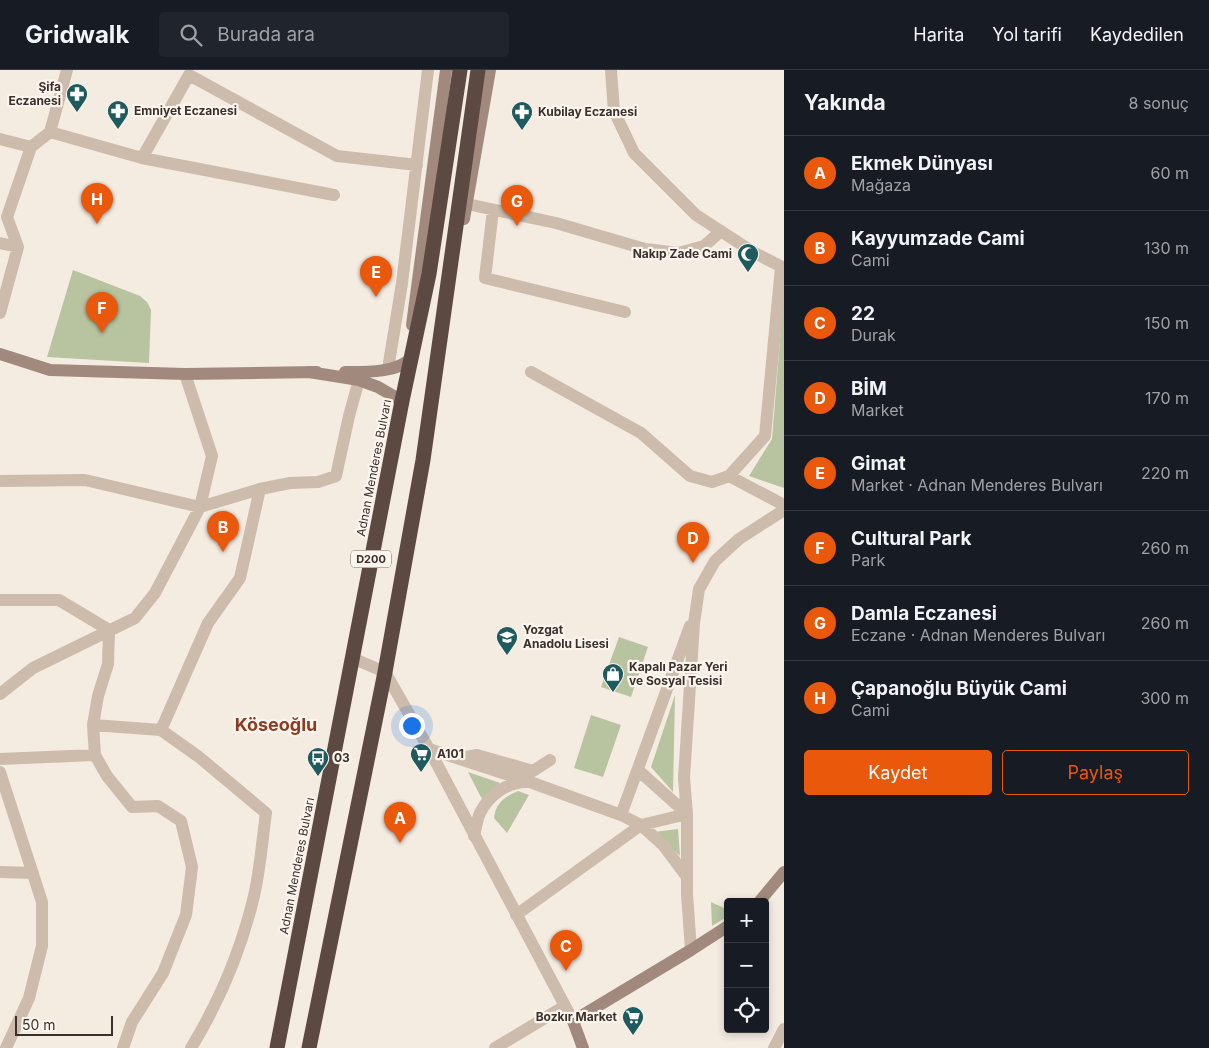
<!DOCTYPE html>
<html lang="tr">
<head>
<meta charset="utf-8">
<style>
	:root { --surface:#171b24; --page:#20242c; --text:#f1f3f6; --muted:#9ea1a6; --line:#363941; --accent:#ea580c }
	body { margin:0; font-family:Inter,sans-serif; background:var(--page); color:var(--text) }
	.controls { position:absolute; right:15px; bottom:15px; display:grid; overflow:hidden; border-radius:5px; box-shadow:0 2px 8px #0003 }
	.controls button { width:45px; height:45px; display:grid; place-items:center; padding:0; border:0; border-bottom:1px solid var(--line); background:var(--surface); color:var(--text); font:25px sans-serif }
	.scale { position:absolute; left:15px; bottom:12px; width:98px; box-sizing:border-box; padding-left:5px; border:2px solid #3b302b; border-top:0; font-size:14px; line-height:18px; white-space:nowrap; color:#3b302b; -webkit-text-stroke:4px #fbf5ee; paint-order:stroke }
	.you { position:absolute; left:411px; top:655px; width:18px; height:18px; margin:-12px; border:4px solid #fff; border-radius:50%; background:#1a73e8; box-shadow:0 0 0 8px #1a73e833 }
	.badge { display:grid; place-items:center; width:32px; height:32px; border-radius:50%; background:var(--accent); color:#fff; font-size:16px; font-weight:700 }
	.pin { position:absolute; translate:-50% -41px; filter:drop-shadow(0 1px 2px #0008) }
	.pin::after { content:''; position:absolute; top:26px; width:18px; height:15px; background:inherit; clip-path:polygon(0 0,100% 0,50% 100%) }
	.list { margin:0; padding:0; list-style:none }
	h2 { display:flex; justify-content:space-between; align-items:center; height:65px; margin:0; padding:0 20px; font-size:21px }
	h2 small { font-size:16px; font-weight:400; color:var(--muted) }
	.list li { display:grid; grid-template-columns:32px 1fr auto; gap:15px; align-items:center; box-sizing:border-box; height:75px; padding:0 20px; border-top:1px solid var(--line) }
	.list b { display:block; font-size:19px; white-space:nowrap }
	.list p { margin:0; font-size:16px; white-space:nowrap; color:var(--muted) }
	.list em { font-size:16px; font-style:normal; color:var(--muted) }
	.actions { display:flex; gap:10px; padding:15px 20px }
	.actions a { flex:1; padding:11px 0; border:1px solid var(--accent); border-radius:5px; text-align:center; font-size:18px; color:var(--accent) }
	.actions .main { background:var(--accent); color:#fff }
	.icon { flex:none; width:28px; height:28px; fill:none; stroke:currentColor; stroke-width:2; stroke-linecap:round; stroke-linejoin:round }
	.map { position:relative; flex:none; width:784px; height:978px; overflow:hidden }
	header { display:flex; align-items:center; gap:30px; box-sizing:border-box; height:70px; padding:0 25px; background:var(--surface); border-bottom:1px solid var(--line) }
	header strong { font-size:24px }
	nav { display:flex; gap:28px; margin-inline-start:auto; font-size:18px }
	.search { width:350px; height:45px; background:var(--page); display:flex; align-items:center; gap:12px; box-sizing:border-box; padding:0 18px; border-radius:5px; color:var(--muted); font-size:19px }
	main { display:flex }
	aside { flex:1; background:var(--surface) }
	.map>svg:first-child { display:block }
</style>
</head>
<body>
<header>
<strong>Gridwalk</strong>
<div class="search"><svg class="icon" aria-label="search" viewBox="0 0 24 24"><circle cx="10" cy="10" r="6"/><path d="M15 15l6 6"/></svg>Burada ara</div>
<nav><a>Harita</a><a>Yol tarifi</a><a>Kaydedilen</a></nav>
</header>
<main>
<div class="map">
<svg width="784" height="978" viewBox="0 0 784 978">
	<rect width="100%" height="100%" fill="#f4ebe1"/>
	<!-- green -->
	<path fill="#b8c4a0" d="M73 200 140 226 147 232 151 240 149 293 47 287Z
		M784 221V418L749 406 772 369Z
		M619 567 648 577 631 627 601 617Z
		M675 625 673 722 651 697Z
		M591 645 621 655 603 707 574 698Z
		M468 702 500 713 482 729Z
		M518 721 529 725 507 763 494 748C496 732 505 727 518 721Z
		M678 759 680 786 654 762Z
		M711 832 728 840V846L712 856Z"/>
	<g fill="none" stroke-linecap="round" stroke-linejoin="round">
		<!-- street -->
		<path stroke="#cdbbac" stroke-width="12" d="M67 0 50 62 142 88 189 5 337 86 417 95
			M611 0 614 41 634 83 696 145 753 182 784 198
			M0 69 31 77 7 147 18 177 0 243
			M31 77 50 62
			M142 88 334 125
			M467 134 556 153 645 179 679 183 704 176 721 161
			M493 140 485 208 625 242
			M0 173 18 177
			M388 299 402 213 428 0
			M531 302 641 363 690 406 712 412 729 406 784 435
			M729 406 765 366 781 197
			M0 411 85 410 200 437 212 386 185 304
			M0 530H59L109 560 108 594 98 626 93 655 161 660 199 687 266 743C262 772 260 802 253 830 240 883 219 932 191 978
			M352 588 385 602 429 679 573 951
			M0 624 33 598 135 548 155 523 200 437 260 419 290 413 318 412 336 406 349 346 359 310
			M161 660 208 553 240 508 260 419
			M429 679 530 712 621 745 641 755 687 744 638 700
			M95 685 107 706 132 737 158 736 181 751 192 797 186 845 163 903 132 952 123 978
			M461 688 477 685 533 701 550 690
			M0 689 95 685 93 655
			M0 702 42 832V876L29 928 6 978
			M621 745 690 556
			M474 766C476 758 477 749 480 743 489 725 507 712 527 712
			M0 802 33 803
			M516 845 641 755 663 775 687 807
			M691 880 687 824V744L684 708 694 553 699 519 715 491 739 469 784 440
			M495 978 565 936
			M774 978 784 959"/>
		<!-- secondary -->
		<path stroke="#a18a7d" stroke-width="12" d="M464 149 490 0
			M412 255 446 0
			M0 284 50 300 185 304 317 302
			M309 302 359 310 378 317 402 331 403 322
			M345 302C364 302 398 303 411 288
			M759 832 784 802
			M583 978 573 951 691 880 728 856"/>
		<!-- highway -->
		<path stroke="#5c4a42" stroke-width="15" d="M277 978 402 331 429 204 460 0
			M309 978 385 602 423 390 478 0"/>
	</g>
	<!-- icons -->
	<defs>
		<g id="pharmacy-pin" transform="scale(1.125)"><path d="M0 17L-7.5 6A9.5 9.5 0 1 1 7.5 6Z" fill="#1f5a5e" stroke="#fbf5ee"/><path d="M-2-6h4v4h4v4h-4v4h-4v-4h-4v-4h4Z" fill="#fff"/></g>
		<g id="mosque-pin" transform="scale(1.125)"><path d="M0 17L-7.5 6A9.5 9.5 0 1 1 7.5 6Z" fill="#1f5a5e" stroke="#fbf5ee"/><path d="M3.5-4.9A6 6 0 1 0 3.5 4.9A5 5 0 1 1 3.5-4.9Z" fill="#fff"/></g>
		<g id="school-pin" transform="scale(1.125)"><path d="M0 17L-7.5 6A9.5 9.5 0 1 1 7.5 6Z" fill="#1f5a5e" stroke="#fbf5ee"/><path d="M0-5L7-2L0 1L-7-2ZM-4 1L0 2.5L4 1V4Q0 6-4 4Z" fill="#fff"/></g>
		<g id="shop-pin" transform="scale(1.125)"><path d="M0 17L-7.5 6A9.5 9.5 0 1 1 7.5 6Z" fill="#1f5a5e" stroke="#fbf5ee"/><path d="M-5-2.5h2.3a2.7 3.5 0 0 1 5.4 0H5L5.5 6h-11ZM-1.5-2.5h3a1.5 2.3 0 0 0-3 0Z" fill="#fff"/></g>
		<g id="supermarket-pin" transform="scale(1.125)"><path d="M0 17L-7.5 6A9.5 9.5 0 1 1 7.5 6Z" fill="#1f5a5e" stroke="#fbf5ee"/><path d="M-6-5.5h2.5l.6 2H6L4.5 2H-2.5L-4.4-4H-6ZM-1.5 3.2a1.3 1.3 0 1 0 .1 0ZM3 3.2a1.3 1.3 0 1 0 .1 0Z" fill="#fff"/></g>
		<g id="bus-pin" transform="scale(1.125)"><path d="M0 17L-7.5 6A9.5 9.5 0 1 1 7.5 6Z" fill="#1f5a5e" stroke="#fbf5ee"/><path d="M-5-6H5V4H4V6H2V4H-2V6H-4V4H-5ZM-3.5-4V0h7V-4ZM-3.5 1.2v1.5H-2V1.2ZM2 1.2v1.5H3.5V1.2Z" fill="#fff"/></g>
	</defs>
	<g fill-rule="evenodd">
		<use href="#pharmacy-pin" x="77" y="24"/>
		<use href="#pharmacy-pin" x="118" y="41"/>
		<use href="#pharmacy-pin" x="522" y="42"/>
		<use href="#mosque-pin" x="748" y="184"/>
		<use href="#school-pin" x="507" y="567"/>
		<use href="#shop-pin" x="613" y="604"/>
		<use href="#supermarket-pin" x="421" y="684"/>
		<use href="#bus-pin" x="318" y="688"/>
		<use href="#supermarket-pin" x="633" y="947"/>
	</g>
	<g text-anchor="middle" stroke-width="4.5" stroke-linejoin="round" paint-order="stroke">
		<!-- shield labels -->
		<rect fill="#fbf5ee" stroke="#756b66" stroke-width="1" x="351" y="480.5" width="40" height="17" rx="4"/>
		<g font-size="11" font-weight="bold" fill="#3b302b">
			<text x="371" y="493">D200</text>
		</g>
		<!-- poi labels -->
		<g font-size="12" font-weight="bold" fill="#3b302b" stroke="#fbf5ee" text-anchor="start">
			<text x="61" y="21" text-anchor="end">Şifa<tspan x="61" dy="14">Eczanesi</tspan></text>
			<text x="134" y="45">Emniyet Eczanesi</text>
			<text x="538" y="46">Kubilay Eczanesi</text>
			<text x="732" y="188" text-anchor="end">Nakıp Zade Cami</text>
			<text x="523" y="564">Yozgat<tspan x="523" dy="14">Anadolu Lisesi</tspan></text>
			<text x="629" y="601">Kapalı Pazar Yeri<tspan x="629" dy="14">ve Sosyal Tesisi</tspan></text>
			<text x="437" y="688">A101</text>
			<text x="334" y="692">03</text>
			<text x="617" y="951" text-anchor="end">Bozkır Market</text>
		</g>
		<!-- street labels -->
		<g font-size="12" fill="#3b302b" stroke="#fbf5ee">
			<text transform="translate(374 398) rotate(-79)" y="4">Adnan Menderes Bulvarı</text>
			<text transform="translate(297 796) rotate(-79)" y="4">Adnan Menderes Bulvarı</text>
		</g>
		<!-- district labels -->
		<g font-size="18" font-weight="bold" fill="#8c3b22" stroke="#fbf5ee">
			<text x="276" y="661">Köseoğlu</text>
		</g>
	</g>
</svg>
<div class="controls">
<button>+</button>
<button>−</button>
<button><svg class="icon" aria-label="locate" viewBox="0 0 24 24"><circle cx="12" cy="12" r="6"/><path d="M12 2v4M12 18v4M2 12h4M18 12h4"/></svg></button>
</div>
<div class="scale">50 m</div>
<div class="you"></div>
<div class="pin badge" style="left:400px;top:773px">A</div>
<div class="pin badge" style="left:223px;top:482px">B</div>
<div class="pin badge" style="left:566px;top:901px">C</div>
<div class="pin badge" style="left:693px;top:493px">D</div>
<div class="pin badge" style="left:376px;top:227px">E</div>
<div class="pin badge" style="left:102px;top:263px">F</div>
<div class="pin badge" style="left:517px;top:156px">G</div>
<div class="pin badge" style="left:97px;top:154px">H</div>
</div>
<aside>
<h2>Yakında<small>8 sonuç</small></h2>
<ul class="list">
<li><span class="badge">A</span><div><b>Ekmek Dünyası</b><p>Mağaza</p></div><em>60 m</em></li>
<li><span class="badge">B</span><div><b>Kayyumzade Cami</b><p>Cami</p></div><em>130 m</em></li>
<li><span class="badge">C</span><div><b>22</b><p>Durak</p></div><em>150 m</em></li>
<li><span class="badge">D</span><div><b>BİM</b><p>Market</p></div><em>170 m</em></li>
<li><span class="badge">E</span><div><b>Gimat</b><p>Market · Adnan Menderes Bulvarı</p></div><em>220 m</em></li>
<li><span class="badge">F</span><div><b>Cultural Park</b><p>Park</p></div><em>260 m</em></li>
<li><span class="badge">G</span><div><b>Damla Eczanesi</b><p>Eczane · Adnan Menderes Bulvarı</p></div><em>260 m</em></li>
<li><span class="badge">H</span><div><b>Çapanoğlu Büyük Cami</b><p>Cami</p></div><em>300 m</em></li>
</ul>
<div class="actions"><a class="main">Kaydet</a><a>Paylaş</a></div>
</aside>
</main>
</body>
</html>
